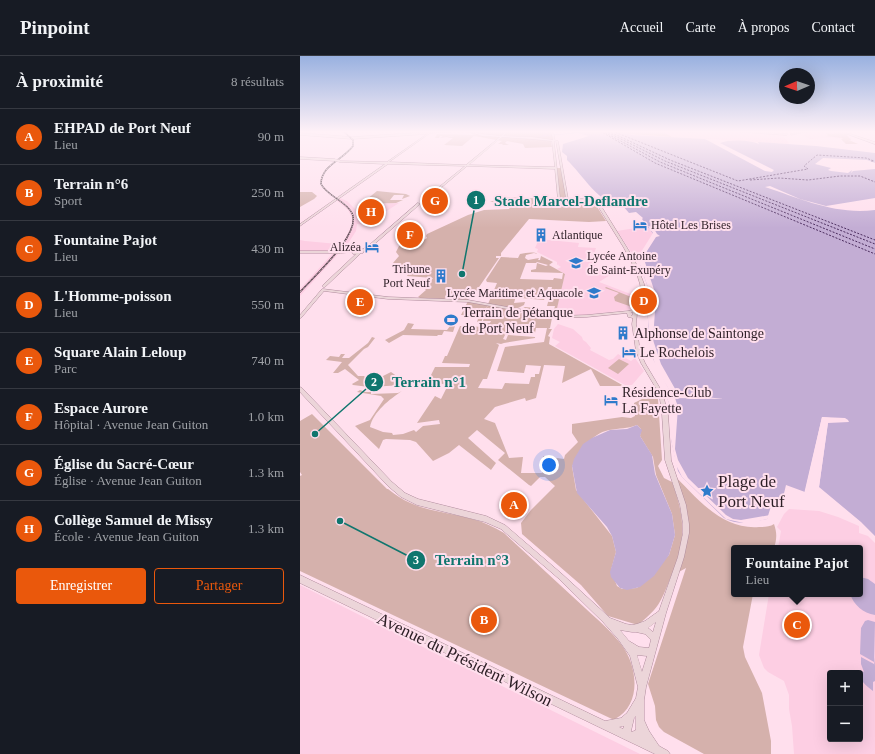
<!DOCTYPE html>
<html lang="fr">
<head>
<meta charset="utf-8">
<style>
	:root { --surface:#171b24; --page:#242831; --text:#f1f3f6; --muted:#9ea1a6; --line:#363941; --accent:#ea580c }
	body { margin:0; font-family:Georgia,serif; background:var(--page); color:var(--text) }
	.controls { position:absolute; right:12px; bottom:12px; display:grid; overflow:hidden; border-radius:4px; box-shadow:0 4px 16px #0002 }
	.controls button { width:36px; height:36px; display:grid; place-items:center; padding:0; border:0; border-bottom:1px solid var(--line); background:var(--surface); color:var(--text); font:20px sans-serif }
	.compass { position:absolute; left:479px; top:12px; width:36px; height:36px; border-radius:50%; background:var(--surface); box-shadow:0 4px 16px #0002; rotate:268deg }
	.you { position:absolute; left:249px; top:409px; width:14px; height:14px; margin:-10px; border:3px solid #fff; border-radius:50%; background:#1a73e8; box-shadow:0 0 0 6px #1a73e833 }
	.badge { display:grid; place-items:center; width:26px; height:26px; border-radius:50%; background:var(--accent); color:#fff; font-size:13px; font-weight:700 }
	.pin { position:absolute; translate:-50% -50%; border:2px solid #fff; box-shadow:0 1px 4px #0006 }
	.popup { position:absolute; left:431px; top:489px; width:132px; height:52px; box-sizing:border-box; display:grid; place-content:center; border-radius:4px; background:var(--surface); filter:drop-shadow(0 1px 3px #0005); font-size:13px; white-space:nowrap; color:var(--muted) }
	.popup b { font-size:15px; color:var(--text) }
	.popup::after { content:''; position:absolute; left:50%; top:100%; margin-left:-8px; border:8px solid transparent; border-top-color:var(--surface) }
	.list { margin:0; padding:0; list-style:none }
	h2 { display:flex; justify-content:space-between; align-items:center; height:52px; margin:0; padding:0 16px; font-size:17px }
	h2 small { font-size:13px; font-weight:400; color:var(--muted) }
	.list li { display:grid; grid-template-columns:26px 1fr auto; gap:12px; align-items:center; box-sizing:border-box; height:56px; padding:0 16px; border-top:1px solid var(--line) }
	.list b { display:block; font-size:15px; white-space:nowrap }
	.list p { margin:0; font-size:13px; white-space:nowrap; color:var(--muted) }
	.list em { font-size:13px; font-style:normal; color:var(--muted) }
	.actions { display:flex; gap:8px; padding:12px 16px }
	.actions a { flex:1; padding:9px 0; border:1px solid var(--accent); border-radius:4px; text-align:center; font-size:14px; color:var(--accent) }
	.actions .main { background:var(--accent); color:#fff }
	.map { position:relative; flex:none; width:575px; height:698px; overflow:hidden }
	header { display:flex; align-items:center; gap:24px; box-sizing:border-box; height:56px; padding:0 20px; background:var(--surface); border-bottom:1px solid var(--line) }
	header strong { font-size:19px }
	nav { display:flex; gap:22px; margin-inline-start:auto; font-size:14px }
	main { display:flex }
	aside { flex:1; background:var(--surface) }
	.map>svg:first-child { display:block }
</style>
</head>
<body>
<header>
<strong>Pinpoint</strong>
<nav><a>Accueil</a><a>Carte</a><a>À propos</a><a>Contact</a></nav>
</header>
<main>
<aside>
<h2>À proximité<small>8 résultats</small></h2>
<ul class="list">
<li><span class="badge">A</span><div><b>EHPAD de Port Neuf</b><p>Lieu</p></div><em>90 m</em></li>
<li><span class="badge">B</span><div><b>Terrain n°6</b><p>Sport</p></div><em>250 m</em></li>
<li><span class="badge">C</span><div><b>Fountaine Pajot</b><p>Lieu</p></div><em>430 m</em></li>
<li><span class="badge">D</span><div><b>L'Homme-poisson</b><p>Lieu</p></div><em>550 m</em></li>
<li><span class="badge">E</span><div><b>Square Alain Leloup</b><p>Parc</p></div><em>740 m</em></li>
<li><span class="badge">F</span><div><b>Espace Aurore</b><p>Hôpital · Avenue Jean Guiton</p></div><em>1.0 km</em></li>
<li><span class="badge">G</span><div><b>Église du Sacré-Cœur</b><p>Église · Avenue Jean Guiton</p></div><em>1.3 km</em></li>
<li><span class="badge">H</span><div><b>Collège Samuel de Missy</b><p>École · Avenue Jean Guiton</p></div><em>1.3 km</em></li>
</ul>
<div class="actions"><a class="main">Enregistrer</a><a>Partager</a></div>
</aside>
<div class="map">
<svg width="575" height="698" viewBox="0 0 575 698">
	<rect width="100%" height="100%" fill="#ffdfed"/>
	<!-- built -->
	<path fill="#fdcee3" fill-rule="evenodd" d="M361 75H414L477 78 486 83 489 88 373 81Z
		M513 75H535L547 78 552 83 525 82 510 83 502 79H504L503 77Z
		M40 142 47 145 55 153 60 148 99 147 79 160 69 169 57 168 56 175 49 186 0 240V233L44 185 52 169V162L48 154 36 144Z
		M348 170 353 177 351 182 338 201 333 199 317 175Z
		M239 183 279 187 278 191 296 192 292 204 296 206 294 208 296 209 293 212 318 214 299 226 341 242 339 246 333 253 327 254 285 259H255L265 218 257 213 261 211 258 209 259 208 257 209V206L237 196 238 193 235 192Z
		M0 184 5 185 38 188 29 195H0Z
		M258 268 273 273 282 281 283 284 286 286 291 292 290 294 309 304 313 303 318 298 331 305 335 302 344 315 332 329H325L255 290 260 286 252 282 254 273Z
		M489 453 519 455 538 461 559 470V477L568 480 575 487V698H494L492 670 489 653V639L484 625 468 616 464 612 459 599 469 538H560V492H478L481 475 477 471 484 458ZM530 617H560V683H530Z
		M0 529 137 598 340 698H0Z"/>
	<!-- green -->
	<path fill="#d5b1ac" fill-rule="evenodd" d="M165 75H242L247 77 252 76 254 84 251 85 252 91 225 92 223 88 207 85 205 87 209 89H203L202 88H198L202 85 174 80 162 90 144 89 153 82H146L154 80 140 82 143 80H140L139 82H135L137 78 175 79Z
		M320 75H361L373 81 329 78Z
		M533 76 546 78 551 84H558H549L558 88H546L541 83H543L542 82 526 80H528L526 77 534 78Z
		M256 112H262L266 142H260Z
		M77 135 106 138 110 140 102 143 104 139H94L90 144H103L96 147 61 148Z
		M0 136H12L17 140 14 143 0 151Z
		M202 141 284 144 296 149 306 165 289 166 229 163 201 197V200H196V202H199L177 234 168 244H152L146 242 144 243 120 242 118 241 126 234 125 233 133 222 107 220 110 215 99 214 102 210 93 207 99 200 96 196 100 188C111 185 115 190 127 182L126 180 127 178 168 159 184 154 209 153 213 146H190Z
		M234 197 226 199 225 202 228 204 239 202 238 204H240L241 200 253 206 249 209 265 218 255 261 218 255 225 251 244 253 243 256 253 257 255 250H247L252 231H248L244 244 221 242 223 237 217 236 214 247 225 246 224 249 218 252H209L207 257 210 255 252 262 250 272 248 273H252L248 280 250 281 249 288 324 330H300L291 313 262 327 265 310 244 309 236 342 226 345 225 342 195 351 184 363 195 367 209 402 223 401 221 417H242L243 400 264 403 265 399 278 386 272 377V368L322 361 331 362 335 360 334 347 344 342 358 343 362 404 358 410 364 422 372 426C386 464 386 485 370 523 360 548 359 551 338 569L308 560 281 529 222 478 221 467 231 454 255 430 245 421H240L231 430 229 429 198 404 205 397 177 374 168 382 196 407 191 414 159 389 149 397 133 405 116 386 110 384 86 383 83 384 79 393 55 370 70 364 84 343 81 340 57 336 60 334 65 336H71V338L98 337 102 335C90 343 73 356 70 371L83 376 92 377 93 379 103 378 114 374 116 376 123 370 140 368 139 364 117 367 135 340 141 343 148 329 128 325 135 311H169L170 308 142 307 145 300H147L160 270 185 271 187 267H190L191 265H183L188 248 181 267 177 266 179 260 161 259 168 245 188 248 197 227 187 226 186 224 201 201 218 202 220 198C226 197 233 195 238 198ZM237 206 248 209 246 210 237 207 236 213 231 214V216L263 217 262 223 254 222 253 224 220 223 226 207H236ZM236 272H247L244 286 205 291 197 315 224 317 226 309 241 310 239 318H235V321H231L229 328 205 327 202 333 178 332 183 323H187L199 289 196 287 201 288 204 287 235 282V281L208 279 206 284 203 283 205 279H209L210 276 235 277ZM337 369 341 373 340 380 353 401 356 419 372 458 375 479 369 499 337 532 322 533 317 530 311 514 316 496 312 480 276 434 272 410C283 395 290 378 309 374 320 372 327 373 337 369Z
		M306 231 339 244H336V247L331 249 333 250 332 251 315 245 314 241 319 237 305 232Z
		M108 267 114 268 111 273 147 274 150 270H155L153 276 144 275 142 279H138L137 280 103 279 89 287 85 284 104 274Z
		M72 281 75 282 68 291 64 293 48 309 58 320H65L64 321H67L66 323 67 326H71L91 316 105 326 104 329 69 331 53 329 52 328 59 324 45 313 38 317H33L42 306 26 304 30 300 39 301 41 298H45L42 302H49L68 287Z
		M319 303 329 308 318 318 308 312Z
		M12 358 87 433H88C116 456 140 454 172 463 184 466 194 471 204 477 231 502 258 527 285 552 297 563 311 575 321 588 338 610 342 649 315 663H312L0 515V420L2 419 0 416V365Z
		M371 416C396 441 421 474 459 471 464 471 470 471 474 468 477 477 477 482 474 492H434V538H453L443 591 445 601 462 637 471 685V698H404L364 676 359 671 356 664 355 650 348 628 386 512 377 517 386 468Z"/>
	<!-- water -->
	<path fill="#c3add4" d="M211 75 238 76 247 79 272 77 270 75H319L332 79 405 83 465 115 472 116 474 114 420 87C429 83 451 84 459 88L458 86 516 90 575 97V107L567 104 523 102 515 108 531 112 528 114 531 115 548 117 552 114 551 117 553 115 575 113V142L526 150 500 143 470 130 465 131C502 143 535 159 575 154V480L561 466 519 431 528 366 548 364 522 361 505 436 486 429 481 450 472 447 467 463C452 466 439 470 424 462L382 421 378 415 371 383V353L366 339H372L352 301 348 282 349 263H347L348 257H350L351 240 340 209 354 179 342 163 343 162 336 156 329 157 323 150C301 151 282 118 267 104V100L262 96 263 88 289 80 278 77 238 81 245 79C234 73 222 79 211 75Z
		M337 369 342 374 340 380 352 399 355 418 372 458 375 479 369 499 354 520 340 531 327 534 320 532 311 521 310 516 316 496 312 480 307 471 277 437 272 410 274 403 283 388 292 382 310 374 327 373Z
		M560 521 568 523 575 528V559C563 557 554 549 550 538H560Z
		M568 564 575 566 574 606 560 598 561 572 565 565Z
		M561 601 574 608V610L575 601V625L573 626V635C565 629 557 622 560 614L564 616 561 608Z"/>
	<!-- pier -->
	<path fill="#ffdfed" d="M348 170 353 171 357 178 360 180 356 181 347 195 344 203 356 240 353 284 361 308 378 338 424 343 375 342 378 351 375 393 378 404 388 422 426 459 433 463 441 464 470 459 467 463 448 468 426 463 382 421 376 409 371 383V353L366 339H372L356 311 349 290V263H347L348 257H350L351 240 340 209 338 201 353 177Z
		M522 361 545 362 548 364 549 366 528 367 519 431 517 430 526 366 527 364 544 365 523 363 507 437 504 438Z"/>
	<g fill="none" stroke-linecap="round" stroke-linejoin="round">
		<!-- ferry -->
		<path stroke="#4a2b5d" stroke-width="1" stroke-dasharray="2 1.5" stroke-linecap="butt" d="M300 75 355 107 575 198
			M302 75 360 106 575 193
			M305 75 365 105 575 188
			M308 75 370 104 575 184
			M312 75 438 125 508 113 504 110 517 99 566 102 574 105H571
			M450 124 479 122 508 124 540 120H560L575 126"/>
		<!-- secondary casing -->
		<g stroke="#b08c9d" stroke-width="1">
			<path id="secondary" d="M131 75H133L131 76 160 75 130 77 89 106 166 109 200 81 182 80 169 75 182 78 201 80 207 75H209L203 80 232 81 253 84 251 75H253L255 85 254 86 260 142H266L256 85 257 84 258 85 268 143H288L298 145 334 203 339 215 344 228 346 240 337 258 336 268 340 295 345 307 361 334 364 343 368 358 371 404 386 449 389 468V477L384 501 366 557 346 631 344 644V664L349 675 359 690 368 695 370 698H355L353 697 0 527V519L305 665 321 662 327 657 336 642 338 631 330 600 318 583 303 566 258 522 201 473 185 466 117 449 101 441 88 430 0 336V331L2 332 92 426 105 437 118 443 186 460 205 469 262 518 310 562 326 568 332 569 337 568 345 565 359 555 378 501 383 477V468L380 449 365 404 362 358 360 343 357 334 341 307 336 295 332 268 333 262 328 261 327 257 287 261 258 262 168 246 88 243 24 235 1 262H0V259L22 233H23L88 241 168 244 258 260 287 259 328 255 332 254H335L342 240 340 228 336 215 324 192 296 147 288 145 258 144 255 113 167 110 124 146 123 145V144L165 110 88 108 0 170V168L85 108 39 106 38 105 87 106 127 78 52 83 0 79V77L52 81 129 76ZM202 81 232 83 252 85 255 111 169 109ZM331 256H332L333 257 332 260 331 259ZM356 566 353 576 348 572ZM320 574 332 576H336L345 578 351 584 349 592 339 591 329 585ZM337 599 347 600 342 616ZM336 660V674L332 676 331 675 334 662ZM323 670H324L323 673 319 671Z
				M382 75H396L395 76Z
				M432 75H437L488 78 487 79Z
				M509 75 491 79 490 78 507 75Z
				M539 75H541L575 86V88Z
				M0 101 35 103 36 104 35 105 0 103Z
				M118 147 120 148 70 192 63 196V197H61L25 231H23V229L56 198H53V196L40 197 38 196 39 195 56 194 59 193 61 194 68 190Z
				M0 195H33L35 196 33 197H0Z"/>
		</g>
		<!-- secondary -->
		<use href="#secondary" fill="#ecd5d9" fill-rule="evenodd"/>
		<!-- rail casing -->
		<g stroke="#45353d" stroke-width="1.5">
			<path id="rail" d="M0 236C13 221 62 178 52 157 45 144 28 141 21 128 21 109 43 104 53 90V84L43 75"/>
		</g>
		<!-- rail -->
		<use href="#rail" stroke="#ffdfed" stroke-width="1" stroke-dasharray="1" stroke-linecap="butt"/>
		<!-- secondary-bridge-far1 casing -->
		<g stroke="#b08c9d" stroke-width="2.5" stroke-linecap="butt">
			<path id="secondary-bridge-far1" d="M35 104 39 105"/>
		</g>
		<!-- secondary-bridge casing -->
		<g stroke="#b08c9d" stroke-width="3.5" stroke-linecap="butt">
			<path id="secondary-bridge" d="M33 196H40"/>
		</g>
		<!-- secondary-bridge-far1 -->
		<use href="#secondary-bridge-far1" stroke="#ecd5d9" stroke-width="2"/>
		<!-- secondary-bridge -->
		<use href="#secondary-bridge" stroke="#ecd5d9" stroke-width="3"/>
	</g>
	<!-- sky -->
	<linearGradient id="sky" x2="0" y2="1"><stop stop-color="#99b1e0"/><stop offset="0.44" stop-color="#fff1f7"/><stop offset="1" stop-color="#fff1f7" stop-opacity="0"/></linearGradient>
	<rect width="575" height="172" fill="url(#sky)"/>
	<!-- icons -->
	<defs>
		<g id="hotel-bare" transform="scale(1.08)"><path d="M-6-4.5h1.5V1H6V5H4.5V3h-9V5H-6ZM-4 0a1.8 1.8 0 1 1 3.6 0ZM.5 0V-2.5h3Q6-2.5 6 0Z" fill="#2f7bcb" stroke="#ffdfed" stroke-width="2.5" paint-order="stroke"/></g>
		<g id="building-bare" transform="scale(1.08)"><path d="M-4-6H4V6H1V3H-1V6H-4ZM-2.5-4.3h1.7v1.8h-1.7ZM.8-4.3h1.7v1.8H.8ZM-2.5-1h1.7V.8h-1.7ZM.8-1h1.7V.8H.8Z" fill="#2f7bcb" stroke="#ffdfed" stroke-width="2.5" paint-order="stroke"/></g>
		<g id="school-bare" transform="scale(1.08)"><path d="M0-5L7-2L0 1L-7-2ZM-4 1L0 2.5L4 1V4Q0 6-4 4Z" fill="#2f7bcb" stroke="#ffdfed" stroke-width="2.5" paint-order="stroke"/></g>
		<g id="stadium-bare" transform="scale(1.08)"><path d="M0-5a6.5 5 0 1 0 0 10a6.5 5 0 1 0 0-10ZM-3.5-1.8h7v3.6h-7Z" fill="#2f7bcb" stroke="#ffdfed" stroke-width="2.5" paint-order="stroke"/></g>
		<g id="sight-bare" transform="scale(1.08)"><path d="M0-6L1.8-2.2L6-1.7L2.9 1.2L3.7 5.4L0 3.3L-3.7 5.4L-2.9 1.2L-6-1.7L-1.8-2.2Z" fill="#2f7bcb" stroke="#ffdfed" stroke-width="2.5" paint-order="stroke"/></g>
	</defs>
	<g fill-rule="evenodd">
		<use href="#hotel-bare" x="340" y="169"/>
		<use href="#building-bare" x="241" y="179"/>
		<use href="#hotel-bare" x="72" y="191"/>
		<use href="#school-bare" x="276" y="207"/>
		<use href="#building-bare" x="141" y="220"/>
		<use href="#school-bare" x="294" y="237"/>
		<use href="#stadium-bare" x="151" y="264"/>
		<use href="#building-bare" x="323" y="277"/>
		<use href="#hotel-bare" x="329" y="296"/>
		<use href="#hotel-bare" x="311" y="344"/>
		<use href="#sight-bare" x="407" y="435"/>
	</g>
	<g text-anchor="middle" stroke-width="4" stroke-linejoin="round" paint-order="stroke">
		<!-- far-poi labels -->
		<g font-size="12" fill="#2c1e25" stroke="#ffdfed" text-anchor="start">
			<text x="351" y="173">Hôtel Les Brises</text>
			<text x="252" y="183">Atlantique</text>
			<text x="61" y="195" text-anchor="end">Alizéa</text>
			<text x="287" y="204">Lycée Antoine<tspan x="287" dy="14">de Saint-Exupéry</tspan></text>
			<text x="130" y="217" text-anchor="end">Tribune<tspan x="130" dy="14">Port Neuf</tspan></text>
			<text x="283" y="241" text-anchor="end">Lycée Maritime et Aquacole</text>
		</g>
		<!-- poi labels -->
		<g font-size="14" fill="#2c1e25" stroke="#ffdfed" text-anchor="start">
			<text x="162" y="261">Terrain de pétanque<tspan x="162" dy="16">de Port Neuf</tspan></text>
			<text x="334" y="282">Alphonse de Saintonge</text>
			<text x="340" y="301">Le Rochelois</text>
			<text x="322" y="341">Résidence-Club<tspan x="322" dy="16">La Fayette</tspan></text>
		</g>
		<!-- near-poi labels -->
		<g font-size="17" fill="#2c1e25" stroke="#ffdfed" text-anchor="start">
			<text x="418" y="431">Plage de<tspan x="418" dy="20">Port Neuf</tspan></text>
		</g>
		<!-- near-street labels -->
		<g font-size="17" fill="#2c1e25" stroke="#ffdfed">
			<text transform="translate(165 603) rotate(26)" y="6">Avenue du Président Wilson</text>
		</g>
	</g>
	<!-- callouts -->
	<path fill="none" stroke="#0f766e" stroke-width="1.5" d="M162 218L176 144M15 378L74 326M40 465L116 504"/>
	<g fill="#0f766e" stroke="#ffdfed" stroke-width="1.5">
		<circle cx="162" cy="218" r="4"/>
		<circle cx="15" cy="378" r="4"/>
		<circle cx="40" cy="465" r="4"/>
		<circle cx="176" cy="144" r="10"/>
		<circle cx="74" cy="326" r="10"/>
		<circle cx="116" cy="504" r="10"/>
	</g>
	<g font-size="12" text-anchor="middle" font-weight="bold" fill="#fff">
		<text x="176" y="148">1</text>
		<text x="74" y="330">2</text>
		<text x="116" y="508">3</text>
	</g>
	<g font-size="15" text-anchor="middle" font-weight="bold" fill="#0f766e" stroke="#ffdfed" stroke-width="4" stroke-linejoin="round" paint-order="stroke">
		<text x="271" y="150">Stade Marcel-Deflandre</text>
		<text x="129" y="331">Terrain n°1</text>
		<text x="172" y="509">Terrain n°3</text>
	</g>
</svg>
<div class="controls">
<button>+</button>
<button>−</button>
</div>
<svg class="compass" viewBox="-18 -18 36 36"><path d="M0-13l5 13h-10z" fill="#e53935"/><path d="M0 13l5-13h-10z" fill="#9ea1a6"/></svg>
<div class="you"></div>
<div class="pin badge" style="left:214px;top:449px">A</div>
<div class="pin badge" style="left:184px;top:564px">B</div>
<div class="pin badge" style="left:497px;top:569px">C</div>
<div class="popup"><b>Fountaine Pajot</b>Lieu</div>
<div class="pin badge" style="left:344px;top:245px">D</div>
<div class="pin badge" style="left:60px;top:246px">E</div>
<div class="pin badge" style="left:110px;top:179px">F</div>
<div class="pin badge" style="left:135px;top:145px">G</div>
<div class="pin badge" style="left:71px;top:156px">H</div>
</div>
</main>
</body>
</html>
